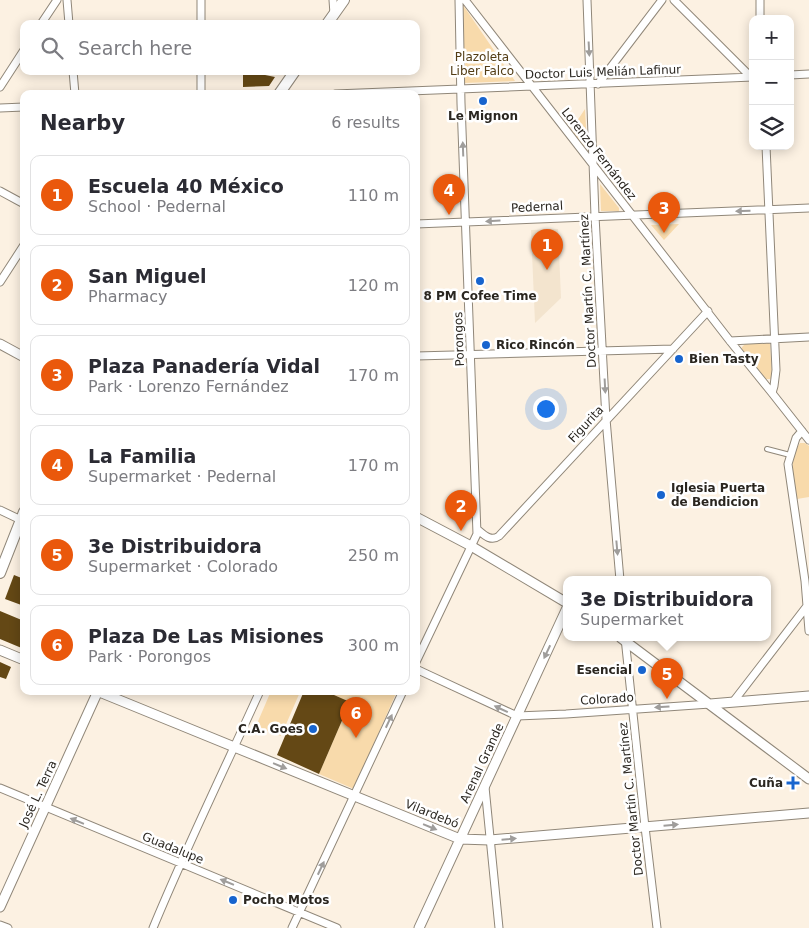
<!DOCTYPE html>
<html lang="en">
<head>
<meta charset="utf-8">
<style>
	:root { --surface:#fff; --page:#f7f7f7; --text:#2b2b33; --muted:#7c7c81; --line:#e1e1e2; --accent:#ea580c }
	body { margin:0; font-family:"DejaVu Sans",sans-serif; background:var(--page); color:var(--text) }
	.controls { position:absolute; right:15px; top:15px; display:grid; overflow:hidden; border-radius:10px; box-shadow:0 2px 12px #0003 }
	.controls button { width:45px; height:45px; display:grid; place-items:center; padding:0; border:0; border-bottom:1px solid var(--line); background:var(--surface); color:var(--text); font:25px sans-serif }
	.you { position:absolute; left:545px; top:408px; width:18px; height:18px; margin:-12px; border:4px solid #fff; border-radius:50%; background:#1a73e8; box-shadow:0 0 0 8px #1a73e833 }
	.badge { display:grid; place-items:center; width:32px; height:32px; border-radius:50%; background:var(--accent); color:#fff; font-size:16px; font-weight:700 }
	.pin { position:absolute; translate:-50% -41px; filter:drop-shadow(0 1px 2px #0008) }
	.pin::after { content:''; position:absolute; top:26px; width:18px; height:15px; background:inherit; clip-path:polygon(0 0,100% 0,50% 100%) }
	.popup { position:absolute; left:563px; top:576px; width:208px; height:65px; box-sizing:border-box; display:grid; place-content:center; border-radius:10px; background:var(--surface); filter:drop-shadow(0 1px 4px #0005); font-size:16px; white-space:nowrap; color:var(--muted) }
	.popup b { font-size:19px; color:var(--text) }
	.popup::after { content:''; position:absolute; left:50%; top:100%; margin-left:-10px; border:10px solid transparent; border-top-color:var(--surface) }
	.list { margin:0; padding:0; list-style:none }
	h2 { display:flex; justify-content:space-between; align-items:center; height:65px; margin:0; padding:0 20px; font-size:21px }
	h2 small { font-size:16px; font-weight:400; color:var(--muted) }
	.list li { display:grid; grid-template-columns:32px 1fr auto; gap:15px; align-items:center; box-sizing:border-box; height:80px; margin:0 10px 10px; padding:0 10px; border:1px solid var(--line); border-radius:10px }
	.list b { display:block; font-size:19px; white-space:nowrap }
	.list p { margin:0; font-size:16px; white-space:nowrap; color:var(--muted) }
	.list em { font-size:16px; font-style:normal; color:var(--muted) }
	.icon { flex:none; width:28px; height:28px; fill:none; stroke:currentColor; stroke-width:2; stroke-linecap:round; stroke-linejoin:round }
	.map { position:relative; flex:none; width:809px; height:928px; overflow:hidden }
	.search { position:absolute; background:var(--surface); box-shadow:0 2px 12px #0003; left:20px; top:20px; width:400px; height:55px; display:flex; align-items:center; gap:12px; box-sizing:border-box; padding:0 18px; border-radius:10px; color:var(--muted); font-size:19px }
	.panel { position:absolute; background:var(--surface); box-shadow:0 2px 12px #0003; left:20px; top:90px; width:400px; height:605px; border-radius:10px }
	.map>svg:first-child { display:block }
</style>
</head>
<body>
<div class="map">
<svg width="809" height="928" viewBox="0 0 809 928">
	<rect width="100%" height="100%" fill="#fcf1e2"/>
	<!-- built -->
	<path fill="#f3e4ce" d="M558 229 561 298 535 323 531 230Z"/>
	<!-- green -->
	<path fill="#f8daab" d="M463 5 515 81 464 83Z
		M585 109 587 145 583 146 571 130Z
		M600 184 619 208V211H601Z
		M679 224 664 240 651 225Z
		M769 343 770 344 772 375V378L770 379H766L742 349V347L745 344Z
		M800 443H805L809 446V497L797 499C794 480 788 460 800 443Z
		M271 691H297L300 692 281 736 256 726Z
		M325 691H397L354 789 319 774 350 702Z"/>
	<!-- building -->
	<path fill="#644815" d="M243 71H246L275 77 269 86 243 87Z
		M14 575 24 579V606L5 599Z
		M0 611 24 621V649L0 639Z
		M0 662 11 667 6 679 0 677Z
		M304 691H325L350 702 319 774 277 755Z"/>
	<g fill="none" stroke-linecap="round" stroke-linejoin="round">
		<!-- service casing -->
		<g stroke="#908779" stroke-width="6">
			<path id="service" d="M767 449 790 455"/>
		</g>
		<!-- minor casing -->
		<g stroke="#908779" stroke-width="9">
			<path id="minor" d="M67 0 69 24
				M201 0V24
				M333 0 334 14
				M465 0 730 341 772 393 809 440
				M587 0 595 216 606 419 620 580
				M674 0 751 77
				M760 0V19
				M41 24 57 0
				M73 71 75 94
				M201 71V94
				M790 75 809 74
				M598 84 662 0
				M0 87 24 50
				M335 94 753 77
				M0 108 24 107
				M766 146 776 370 774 386 772 393
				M0 191 24 204
				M416 224 809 208
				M0 282 24 245
				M730 341 809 337
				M416 356 673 349
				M802 431 796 438 788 464 805 581 809 631
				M0 510 21 520
				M478 530C484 535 491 542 499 536L708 311
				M625 638 645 827 657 928
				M416 662 477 534 461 103 459 0
				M416 669 517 716 566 714 710 704
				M733 702 807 606
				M485 787 499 928
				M0 788 337 928
				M0 925 8 928
				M153 928C186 848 224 770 260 691
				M292 928 403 691"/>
		</g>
		<!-- tertiary casing -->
		<g stroke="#908779" stroke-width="11">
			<path id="tertiary" d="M0 344 24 357
				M416 517 471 546 567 603
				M621 638 809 779
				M0 650 24 660
				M97 691 460 839 490 840 809 813
				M710 704 809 696
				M0 907 98 691
				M419 928 567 608"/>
		</g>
		<!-- secondary casing -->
		<g stroke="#908779" stroke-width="12">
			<path id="secondary" d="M327 24 344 0
				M279 94 295 71
				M0 573 24 512"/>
		</g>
		<!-- service -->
		<use href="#service" stroke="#fff" stroke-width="4"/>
		<!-- minor -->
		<use href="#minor" stroke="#fff" stroke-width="7"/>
		<!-- tertiary -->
		<use href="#tertiary" stroke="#fff" stroke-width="9"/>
		<!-- secondary -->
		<use href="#secondary" stroke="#fff" stroke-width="10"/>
	</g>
	<!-- one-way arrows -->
	<defs><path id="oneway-solid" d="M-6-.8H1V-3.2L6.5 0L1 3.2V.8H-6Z" transform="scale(1.25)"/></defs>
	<g fill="#9f9d9b">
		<use href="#oneway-solid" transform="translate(589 49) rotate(87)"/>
		<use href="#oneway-solid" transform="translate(463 149) rotate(-92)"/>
		<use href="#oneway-solid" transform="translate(743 211) rotate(178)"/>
		<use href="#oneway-solid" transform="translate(493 221) rotate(177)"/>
		<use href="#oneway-solid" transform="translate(605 386) rotate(87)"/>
		<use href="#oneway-solid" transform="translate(617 548) rotate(85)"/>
		<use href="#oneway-solid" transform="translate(547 652) rotate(115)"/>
		<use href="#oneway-solid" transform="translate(662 707) rotate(176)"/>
		<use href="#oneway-solid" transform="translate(501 709) rotate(-155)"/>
		<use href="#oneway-solid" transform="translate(389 721) rotate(-65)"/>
		<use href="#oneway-solid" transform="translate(280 766) rotate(22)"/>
		<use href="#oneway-solid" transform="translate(77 821) rotate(-158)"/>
		<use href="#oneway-solid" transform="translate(671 825) rotate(-5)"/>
		<use href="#oneway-solid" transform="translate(430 827) rotate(22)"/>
		<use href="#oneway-solid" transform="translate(509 839) rotate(-5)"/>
		<use href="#oneway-solid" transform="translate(321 868) rotate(-65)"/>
		<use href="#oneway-solid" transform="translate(227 882) rotate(-158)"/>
	</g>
	<!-- markers -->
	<g fill="#1764ce" stroke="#fff" stroke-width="2">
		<circle cx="483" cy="101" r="5"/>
		<circle cx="480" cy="281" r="5"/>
		<circle cx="486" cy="345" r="5"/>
		<circle cx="679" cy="359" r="5"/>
		<circle cx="661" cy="495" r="5"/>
		<circle cx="642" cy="670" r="5"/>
		<circle cx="313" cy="729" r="5"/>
		<path d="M790.5 775.5h5v5h5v5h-5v5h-5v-5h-5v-5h5z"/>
		<circle cx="233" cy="900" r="5"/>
	</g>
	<g text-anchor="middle" stroke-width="5" stroke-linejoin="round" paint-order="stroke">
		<!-- park labels -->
		<g font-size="12" fill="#523c15" stroke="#fff">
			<text x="482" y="61">Plazoleta<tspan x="482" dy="14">Liber Falco</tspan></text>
		</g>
		<!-- street labels -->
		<g font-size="12" fill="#2a2620" stroke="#fff">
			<text transform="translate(603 72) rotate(-2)" y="4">Doctor Luis Melián Lafinur</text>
			<text transform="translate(599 154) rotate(52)" y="4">Lorenzo Fernández</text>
			<text transform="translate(537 207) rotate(-3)" y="4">Pedernal</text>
			<text transform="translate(588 291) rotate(-93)" y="4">Doctor Martín C. Martínez</text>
			<text transform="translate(459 339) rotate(-92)" y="4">Porongos</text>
			<text transform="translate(586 424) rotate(-47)" y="4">Figurita</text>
			<text transform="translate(607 699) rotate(-4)" y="4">Colorado</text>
			<text transform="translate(482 763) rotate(-65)" y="4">Arenal Grande</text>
			<text transform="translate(38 794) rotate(-65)" y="4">José L. Terra</text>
			<text transform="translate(631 799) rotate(-96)" y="4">Doctor Martín C. Martínez</text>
			<text transform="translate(432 814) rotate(22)" y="4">Vilardebó</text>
			<text transform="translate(173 848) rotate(22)" y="4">Guadalupe</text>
		</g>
		<!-- poi labels -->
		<g font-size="12" font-weight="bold" fill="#2a2620" stroke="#fff" text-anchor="start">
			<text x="483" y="120" text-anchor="middle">Le Mignon</text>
			<text x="480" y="300" text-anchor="middle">8 PM Cofee Time</text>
			<text x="496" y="349">Rico Rincón</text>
			<text x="689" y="363">Bien Tasty</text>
			<text x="671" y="492">Iglesia Puerta<tspan x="671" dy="14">de Bendicion</tspan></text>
			<text x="632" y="674" text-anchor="end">Esencial</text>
			<text x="303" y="733" text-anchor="end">C.A. Goes</text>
			<text x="783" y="787" text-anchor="end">Cuña</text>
			<text x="243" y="904">Pocho Motos</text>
		</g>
	</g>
</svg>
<div class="controls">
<button>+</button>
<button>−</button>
<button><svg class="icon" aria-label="layers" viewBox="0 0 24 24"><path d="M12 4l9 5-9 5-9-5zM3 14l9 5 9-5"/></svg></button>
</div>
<div class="you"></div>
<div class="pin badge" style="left:547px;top:270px">1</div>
<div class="pin badge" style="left:461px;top:531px">2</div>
<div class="pin badge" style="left:664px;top:233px">3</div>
<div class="pin badge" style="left:449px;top:215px">4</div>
<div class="pin badge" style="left:667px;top:699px">5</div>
<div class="popup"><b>3e Distribuidora</b>Supermarket</div>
<div class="pin badge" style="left:356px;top:738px">6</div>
<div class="search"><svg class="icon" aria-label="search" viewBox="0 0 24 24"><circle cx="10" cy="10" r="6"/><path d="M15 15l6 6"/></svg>Search here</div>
<section class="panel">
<h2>Nearby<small>6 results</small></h2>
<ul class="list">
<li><span class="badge">1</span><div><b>Escuela 40 México</b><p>School · Pedernal</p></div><em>110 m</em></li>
<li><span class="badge">2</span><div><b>San Miguel</b><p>Pharmacy</p></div><em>120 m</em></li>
<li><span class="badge">3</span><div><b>Plaza Panadería Vidal</b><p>Park · Lorenzo Fernández</p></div><em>170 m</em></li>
<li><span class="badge">4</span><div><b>La Familia</b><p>Supermarket · Pedernal</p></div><em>170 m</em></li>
<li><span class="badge">5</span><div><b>3e Distribuidora</b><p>Supermarket · Colorado</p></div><em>250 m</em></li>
<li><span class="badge">6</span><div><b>Plaza De Las Misiones</b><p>Park · Porongos</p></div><em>300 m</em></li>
</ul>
</section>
</div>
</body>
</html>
